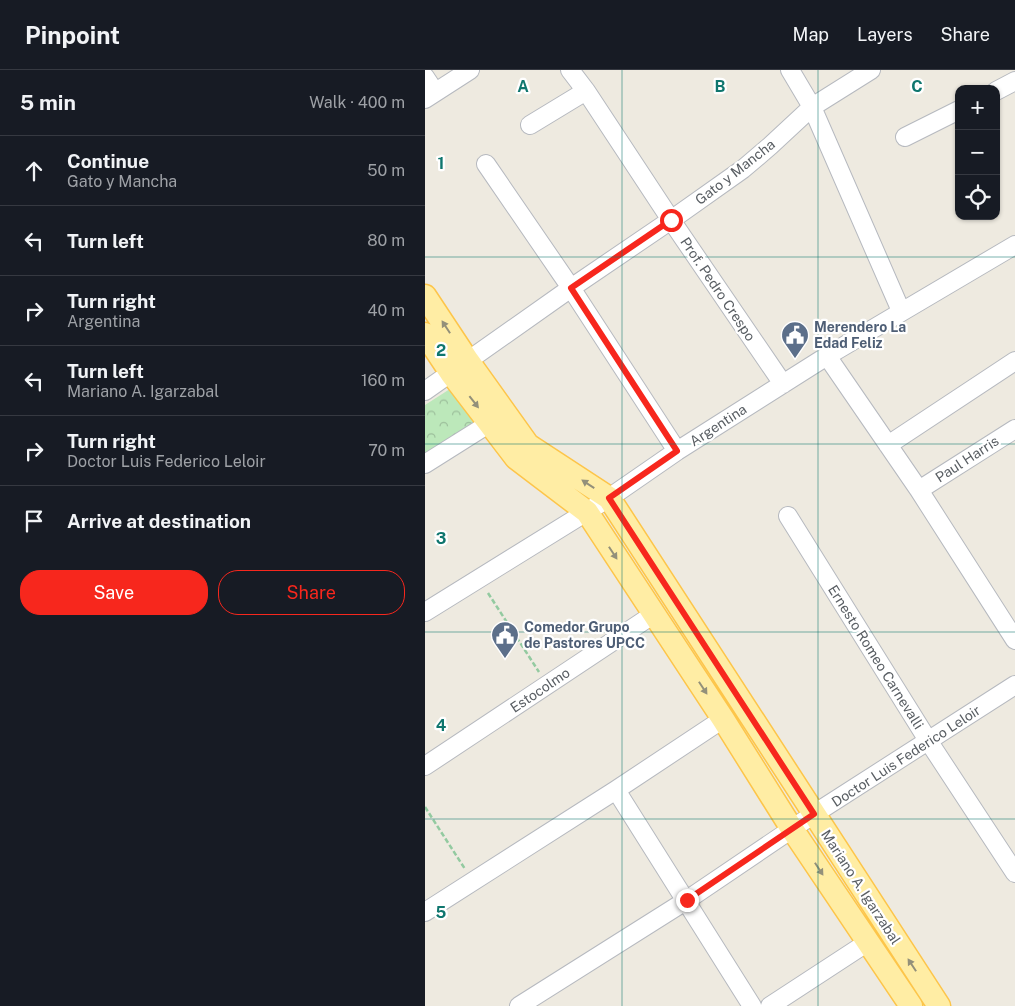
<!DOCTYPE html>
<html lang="en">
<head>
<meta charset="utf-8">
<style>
	:root { --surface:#171b24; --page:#242831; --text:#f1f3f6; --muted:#9ea1a6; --line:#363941; --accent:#f7271d }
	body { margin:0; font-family:"Public Sans",sans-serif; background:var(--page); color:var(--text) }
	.controls { position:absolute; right:15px; top:15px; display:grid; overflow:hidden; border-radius:10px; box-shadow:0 1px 4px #0004 }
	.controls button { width:45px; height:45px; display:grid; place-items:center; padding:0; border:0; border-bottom:1px solid var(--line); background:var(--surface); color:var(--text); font:25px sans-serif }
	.stop { position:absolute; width:15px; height:15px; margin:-11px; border:4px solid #f7271d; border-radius:50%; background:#fff }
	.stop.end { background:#f7271d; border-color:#fff; box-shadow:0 1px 5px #0008 }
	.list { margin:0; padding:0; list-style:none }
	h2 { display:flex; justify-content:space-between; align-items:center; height:65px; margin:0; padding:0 20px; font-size:21px }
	h2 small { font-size:16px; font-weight:400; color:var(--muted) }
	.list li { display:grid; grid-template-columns:32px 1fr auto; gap:15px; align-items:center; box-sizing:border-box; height:70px; padding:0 20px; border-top:1px solid var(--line) }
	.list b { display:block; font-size:19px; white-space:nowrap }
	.list p { margin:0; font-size:16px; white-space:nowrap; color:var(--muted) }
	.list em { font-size:16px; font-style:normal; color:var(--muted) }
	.actions { display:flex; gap:10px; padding:15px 20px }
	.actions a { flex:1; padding:11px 0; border:1px solid var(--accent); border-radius:20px; text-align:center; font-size:18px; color:var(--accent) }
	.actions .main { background:var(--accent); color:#fff }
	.icon { flex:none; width:28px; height:28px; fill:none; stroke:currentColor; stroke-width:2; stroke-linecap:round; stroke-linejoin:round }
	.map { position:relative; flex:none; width:590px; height:936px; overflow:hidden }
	header { display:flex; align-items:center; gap:30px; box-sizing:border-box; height:70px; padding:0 25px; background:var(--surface); border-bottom:1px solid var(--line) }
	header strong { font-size:24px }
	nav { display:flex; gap:28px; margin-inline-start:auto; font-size:18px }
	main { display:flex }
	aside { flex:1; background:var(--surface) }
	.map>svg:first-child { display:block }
</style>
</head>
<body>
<header>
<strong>Pinpoint</strong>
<nav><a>Map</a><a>Layers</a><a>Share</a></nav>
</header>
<main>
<aside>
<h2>5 min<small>Walk · 400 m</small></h2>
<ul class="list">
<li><svg class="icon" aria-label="ahead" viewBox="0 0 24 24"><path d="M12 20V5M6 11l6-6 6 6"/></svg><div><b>Continue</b><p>Gato y Mancha</p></div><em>50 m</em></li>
<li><svg class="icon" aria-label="left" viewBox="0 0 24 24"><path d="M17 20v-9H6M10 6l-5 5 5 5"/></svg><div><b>Turn left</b></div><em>80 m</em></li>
<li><svg class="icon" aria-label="right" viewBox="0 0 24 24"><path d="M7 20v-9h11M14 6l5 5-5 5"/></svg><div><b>Turn right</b><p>Argentina</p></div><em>40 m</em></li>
<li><svg class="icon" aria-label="left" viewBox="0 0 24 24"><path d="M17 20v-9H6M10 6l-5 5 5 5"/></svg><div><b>Turn left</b><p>Mariano A. Igarzabal</p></div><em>160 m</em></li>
<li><svg class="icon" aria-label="right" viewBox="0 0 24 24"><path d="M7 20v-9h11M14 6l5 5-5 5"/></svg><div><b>Turn right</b><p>Doctor Luis Federico Leloir</p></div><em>70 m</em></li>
<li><svg class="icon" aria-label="arrive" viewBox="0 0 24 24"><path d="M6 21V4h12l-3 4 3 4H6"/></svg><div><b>Arrive at destination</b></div></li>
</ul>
<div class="actions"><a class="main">Save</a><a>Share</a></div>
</aside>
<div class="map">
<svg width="590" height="936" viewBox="0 0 590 936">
	<defs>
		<pattern id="forest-crowns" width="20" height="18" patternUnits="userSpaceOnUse" patternTransform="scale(1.25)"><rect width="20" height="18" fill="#bce8ba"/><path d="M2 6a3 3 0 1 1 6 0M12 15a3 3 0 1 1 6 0" fill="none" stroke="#9cbf9b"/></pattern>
	</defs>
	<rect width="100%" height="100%" fill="#eeeae0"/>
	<!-- forest -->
	<path fill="url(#forest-crowns)" d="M28 317 52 352 0 385V335Z"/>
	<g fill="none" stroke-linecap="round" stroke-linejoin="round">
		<!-- minor casing -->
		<g stroke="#b6b9bf" stroke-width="20">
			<path id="minor" d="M145 0 161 21 246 150 358 314
				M365 0 387 37 476 241
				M0 7 10 22
				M571 21 590 11
				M0 29 45 0
				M105 55 161 21
				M480 67 534 40
				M61 94 146 218 252 381
				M402 286 494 420 590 570
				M0 321 146 218 246 150 318 99 345 76 387 37 446 0
				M463 375 590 291
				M0 394 65 353
				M494 420 590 359
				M363 446 504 672 590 803
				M0 542 184 428 252 381 402 286 590 175
				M0 696 229 544
				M191 720 327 936
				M0 842 191 720 298 649
				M94 936 262 830 389 744 590 615
				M345 936 443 872"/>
		</g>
		<!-- major casing -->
		<g stroke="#fdc54a" stroke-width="25">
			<path id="major" d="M0 226 43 291 103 375 184 428 514 936
				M0 264 26 303 91 388 162 442 298 649 367 759 486 936"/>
		</g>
		<!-- path -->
		<path stroke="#93caa0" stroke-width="2.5" stroke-dasharray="5 2.5" stroke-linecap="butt" d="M63 523 114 602
			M0 737 40 799"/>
		<!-- minor -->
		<use href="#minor" stroke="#fff" stroke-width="18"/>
		<!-- major -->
		<use href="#major" stroke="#ffeda4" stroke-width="22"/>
	</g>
	<!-- one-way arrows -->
	<defs><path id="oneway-solid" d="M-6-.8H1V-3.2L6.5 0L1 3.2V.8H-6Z" transform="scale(1.25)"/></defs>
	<g fill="#93907a">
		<use href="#oneway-solid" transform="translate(21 257) rotate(-123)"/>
		<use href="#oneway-solid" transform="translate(49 332) rotate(52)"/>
		<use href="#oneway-solid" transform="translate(163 414) rotate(-147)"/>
		<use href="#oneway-solid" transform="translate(188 483) rotate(57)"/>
		<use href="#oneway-solid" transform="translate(278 618) rotate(57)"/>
		<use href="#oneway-solid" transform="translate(394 799) rotate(57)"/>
		<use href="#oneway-solid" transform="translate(487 895) rotate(-123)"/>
	</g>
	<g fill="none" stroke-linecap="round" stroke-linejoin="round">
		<!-- route -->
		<path stroke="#f7271d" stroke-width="6" d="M246 150 146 218 252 381 184 428 389 744 262 830"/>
	</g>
	<!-- grid -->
	<path fill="none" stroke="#0f766e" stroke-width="1" stroke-opacity="0.55" d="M197 0V936M393 0V936M0 187H590M0 374H590M0 562H590M0 749H590"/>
	<!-- icons -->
	<defs>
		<g id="civic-pin" transform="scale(1.4375)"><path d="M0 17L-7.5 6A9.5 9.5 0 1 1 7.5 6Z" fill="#5c6f8a" stroke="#fff"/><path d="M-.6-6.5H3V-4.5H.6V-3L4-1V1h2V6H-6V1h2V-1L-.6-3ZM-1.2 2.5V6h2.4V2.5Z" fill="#fff"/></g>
	</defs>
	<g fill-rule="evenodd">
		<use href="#civic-pin" x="370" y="265"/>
		<use href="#civic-pin" x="80" y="565"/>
	</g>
	<g text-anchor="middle" stroke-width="4.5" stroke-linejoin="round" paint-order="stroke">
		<!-- street labels -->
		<g font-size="14" fill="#595e63" stroke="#fff">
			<text transform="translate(310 102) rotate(-38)" y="5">Gato y Mancha</text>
			<text transform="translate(293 219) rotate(56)" y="5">Prof. Pedro Crespo</text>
			<text transform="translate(293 355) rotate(-33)" y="5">Argentina</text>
			<text transform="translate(542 389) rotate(-33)" y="5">Paul Harris</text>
			<text transform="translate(451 587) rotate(58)" y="5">Ernesto Romeo Carnevalli</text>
			<text transform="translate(115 620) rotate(-34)" y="5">Estocolmo</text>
			<text transform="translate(481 686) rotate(-33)" y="5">Doctor Luis Federico Leloir</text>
			<text transform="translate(436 817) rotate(57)" y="5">Mariano A. Igarzabal</text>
		</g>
		<!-- service labels -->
		<g font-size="14" font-weight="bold" fill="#4e5e75" stroke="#fff" text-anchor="start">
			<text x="389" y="262">Merendero La<tspan x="389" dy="16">Edad Feliz</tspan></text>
			<text x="99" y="562">Comedor Grupo<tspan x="99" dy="16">de Pastores UPCC</tspan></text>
		</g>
	</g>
	<g font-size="16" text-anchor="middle" font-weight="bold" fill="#0f766e" stroke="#fff" stroke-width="4.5" stroke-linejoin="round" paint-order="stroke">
		<text x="98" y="22">A</text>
		<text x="295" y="22">B</text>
		<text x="492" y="22">C</text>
		<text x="16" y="99">1</text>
		<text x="16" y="286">2</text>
		<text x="16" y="474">3</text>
		<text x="16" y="661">4</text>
		<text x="16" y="848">5</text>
	</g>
</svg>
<div class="controls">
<button>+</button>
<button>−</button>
<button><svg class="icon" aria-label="locate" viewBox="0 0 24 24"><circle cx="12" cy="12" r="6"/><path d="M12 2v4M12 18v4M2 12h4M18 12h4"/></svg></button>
</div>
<div class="stop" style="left:246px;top:150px"></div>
<div class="stop end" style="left:262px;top:830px"></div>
</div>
</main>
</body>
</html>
